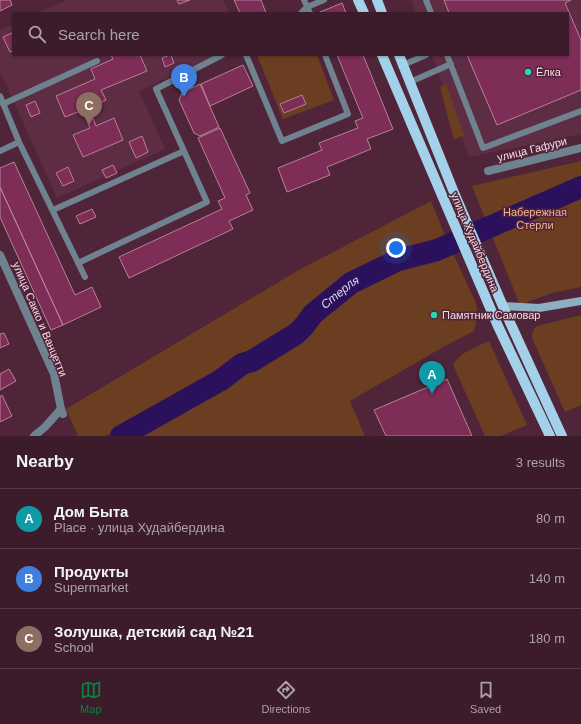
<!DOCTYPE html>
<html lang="en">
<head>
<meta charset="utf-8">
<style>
	:root { --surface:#3c1c2b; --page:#432533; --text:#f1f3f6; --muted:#aca1a9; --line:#553a47; --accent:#0b8043 }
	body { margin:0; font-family:Helvetica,sans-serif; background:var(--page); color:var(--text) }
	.you { position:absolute; left:396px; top:248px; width:14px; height:14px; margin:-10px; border:3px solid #fff; border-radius:50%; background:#1a73e8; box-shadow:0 0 0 6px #1a73e833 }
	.badge { display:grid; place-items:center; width:26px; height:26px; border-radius:50%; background:var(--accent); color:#fff; font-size:13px; font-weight:700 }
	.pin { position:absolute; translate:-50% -33px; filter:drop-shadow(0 1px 2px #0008) }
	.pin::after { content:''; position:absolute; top:21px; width:14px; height:12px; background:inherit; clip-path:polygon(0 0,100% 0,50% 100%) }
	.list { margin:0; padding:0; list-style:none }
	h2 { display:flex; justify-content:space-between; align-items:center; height:52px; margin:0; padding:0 16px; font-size:17px }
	h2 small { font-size:13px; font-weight:400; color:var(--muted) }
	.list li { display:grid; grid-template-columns:26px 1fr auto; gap:12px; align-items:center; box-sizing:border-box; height:60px; padding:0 16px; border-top:1px solid var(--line) }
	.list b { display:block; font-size:15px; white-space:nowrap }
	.list p { margin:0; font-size:13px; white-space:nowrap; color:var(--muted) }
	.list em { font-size:13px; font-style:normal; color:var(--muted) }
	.icon { flex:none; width:22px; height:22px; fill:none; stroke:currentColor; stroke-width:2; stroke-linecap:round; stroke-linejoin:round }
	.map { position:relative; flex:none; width:581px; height:436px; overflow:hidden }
	.search { position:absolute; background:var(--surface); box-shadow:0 1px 3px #0004; left:12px; right:12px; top:12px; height:44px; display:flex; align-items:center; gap:10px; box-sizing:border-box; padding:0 14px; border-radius:0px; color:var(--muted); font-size:15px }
	.sheet { height:232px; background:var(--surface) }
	nav { display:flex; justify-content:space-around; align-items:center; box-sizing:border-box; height:56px; border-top:1px solid var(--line); background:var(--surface); font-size:11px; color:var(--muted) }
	nav a { display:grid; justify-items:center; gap:2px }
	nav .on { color:var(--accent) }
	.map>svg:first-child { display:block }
</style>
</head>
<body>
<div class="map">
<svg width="581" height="436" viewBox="0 0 581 436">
	<rect width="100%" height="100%" fill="#502539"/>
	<!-- built -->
	<path fill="#5e2d44" d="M67 0H223L229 13H38Z
		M412 0H581V134L469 157 432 55H568V13H416Z
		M13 24V55H216L139 91 165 149 57 198 0 71V30Z"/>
	<!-- green -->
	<path fill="#6b3e21" d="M257 55H317L334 100 283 119Z
		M446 84 464 135 454 140 440 87Z
		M581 161V287L552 293 520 305 472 186Z
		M431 201 446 238 397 255 348 278 309 309 294 330 250 355 241 358 218 374 113 432 105 436H78L66 409 297 271Z
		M450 247 476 303C478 313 477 321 474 331L445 346 350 401 365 436H132L213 392 300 339 316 316 352 285 399 263 437 253Z
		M581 315V405L565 412 532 338C532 333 533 329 537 326Z
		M489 341 527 425 501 436H485L453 365C460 352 476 347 489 341Z"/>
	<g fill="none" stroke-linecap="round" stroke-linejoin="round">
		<!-- river -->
		<path stroke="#2b115b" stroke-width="22" id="s1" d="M121 436 221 380 242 364 252 361 296 334 304 326 313 314 351 283 398 260 437 250 581 187"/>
	</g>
	<!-- building -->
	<path fill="#7e2d56" stroke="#b68298" d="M0 0H10L12 5 0 11Z
		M177 0H190L179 4Z
		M234 0H261L266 13H240Z
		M444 0H571L565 3 581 40V90L497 125 467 55H568V13H449Z
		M342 3 346 13H320V12Z
		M12 33 13 36V51L10 52 3 37Z
		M111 55H140L147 71 101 90 106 100 89 108 96 126 114 118 123 140 83 157 73 135 90 128 83 110 65 117 56 96 95 79 91 69 113 59Z
		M170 55H171L174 63 165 67 162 58Z
		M337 55H363L393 129 367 139 371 149 327 167 330 175 287 192 278 168 322 150 319 143 358 128 355 121 363 118Z
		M243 65 253 86 210 106 201 84Z
		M200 84 219 127 200 136 194 133 179 100 182 93Z
		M302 95 306 104 284 113 280 104Z
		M35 101 40 113 31 117 26 105Z
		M220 128 250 193 246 195 253 210 229 221 233 229 129 278 119 257 222 209 218 201 225 198 198 138Z
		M142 136 148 152 136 158 129 142Z
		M14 162 75 295 92 287 101 307 63 325 0 187V168Z
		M113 165 117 173 106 178 102 170Z
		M68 167 74 181 63 186 56 173Z
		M0 187 63 325 51 330 0 217Z
		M92 209 96 217 80 224 76 216Z
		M4 333 9 344 0 348V334Z
		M9 369 16 381 0 390V374Z
		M447 379 472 436H386L374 410Z
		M2 395 12 416 0 422V397Z"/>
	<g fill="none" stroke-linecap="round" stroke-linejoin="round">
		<!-- lane -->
		<path stroke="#6e838f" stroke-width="6" d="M304 0 310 13
			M426 0 431 13
			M301 13 307 7 324 0
			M246 55 282 141 348 114 325 55
			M447 55 483 148 581 111
			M403 65 426 55
			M410 82 451 64
			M0 96 19 142 85 277
			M3 104 97 61
			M0 151 19 142
			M53 210 184 151
			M78 263 207 202 156 89 222 55"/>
		<!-- street -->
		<path stroke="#6e838f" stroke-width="8" d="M488 171 581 148
			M0 255 54 374 61 409 63 414
			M34 436 45 427 61 409"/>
		<!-- secondary -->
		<path stroke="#8cafc2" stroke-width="8" d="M503 306 539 308 581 301"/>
		<!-- primary -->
		<path stroke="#a3d1e9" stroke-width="10" d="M358 0 364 13
			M377 0 382 13
			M382 55 497 324 550 436
			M399 55 455 195 508 318 562 436"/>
	</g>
	<!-- markers -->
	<g fill="#28d5ad" stroke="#502539" stroke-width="1.5">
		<circle cx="528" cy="72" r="4"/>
		<circle cx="434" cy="315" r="4"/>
	</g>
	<g text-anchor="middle" stroke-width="3" stroke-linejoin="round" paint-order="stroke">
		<!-- poi labels -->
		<g font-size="11" fill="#f9dce7" stroke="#502539" text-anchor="start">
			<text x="536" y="76">Ёлка</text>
			<text x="442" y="319">Памятник Самовар</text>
		</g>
		<!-- street labels -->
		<g font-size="11" fill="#f9dce7" stroke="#502539">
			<text transform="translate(532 149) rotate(-14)" y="4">улица Гафури</text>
			<text transform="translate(475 242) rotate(67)" y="4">улица Худайбердина</text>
			<text transform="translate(40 319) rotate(67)" y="4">улица Сакко и Ванцетти</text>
		</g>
		<!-- park labels -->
		<g font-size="11" fill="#f3b38d" stroke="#502539">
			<text x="535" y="216">Набережная<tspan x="535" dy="13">Стерли</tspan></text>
		</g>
		<!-- water labels -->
		<g font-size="12" font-style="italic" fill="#dfdcf2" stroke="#502539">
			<text dy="4" stroke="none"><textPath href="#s1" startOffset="264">Стерля</textPath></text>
		</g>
	</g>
</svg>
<div class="you"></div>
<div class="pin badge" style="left:432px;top:394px;background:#0f9aa8">A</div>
<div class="pin badge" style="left:184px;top:97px;background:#3f7fe0">B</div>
<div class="pin badge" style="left:89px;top:125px;background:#8d6e63">C</div>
<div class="search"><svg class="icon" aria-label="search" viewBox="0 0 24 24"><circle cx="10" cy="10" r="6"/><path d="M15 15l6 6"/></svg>Search here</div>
</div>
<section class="sheet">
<h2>Nearby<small>3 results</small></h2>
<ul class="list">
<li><span class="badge" style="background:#0f9aa8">A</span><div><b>Дом Быта</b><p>Place · улица Худайбердина</p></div><em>80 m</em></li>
<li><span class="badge" style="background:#3f7fe0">B</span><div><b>Продукты</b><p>Supermarket</p></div><em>140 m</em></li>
<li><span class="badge" style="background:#8d6e63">C</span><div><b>Золушка, детский сад №21</b><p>School</p></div><em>180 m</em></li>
</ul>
</section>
<nav>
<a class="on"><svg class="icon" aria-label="map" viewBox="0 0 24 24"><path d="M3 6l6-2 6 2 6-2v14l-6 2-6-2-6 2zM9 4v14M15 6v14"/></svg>Map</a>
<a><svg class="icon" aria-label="directions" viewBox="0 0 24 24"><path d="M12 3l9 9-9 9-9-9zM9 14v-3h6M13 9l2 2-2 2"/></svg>Directions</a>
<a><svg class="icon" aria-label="saved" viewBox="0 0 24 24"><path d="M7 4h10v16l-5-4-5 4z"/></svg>Saved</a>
</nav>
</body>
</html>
